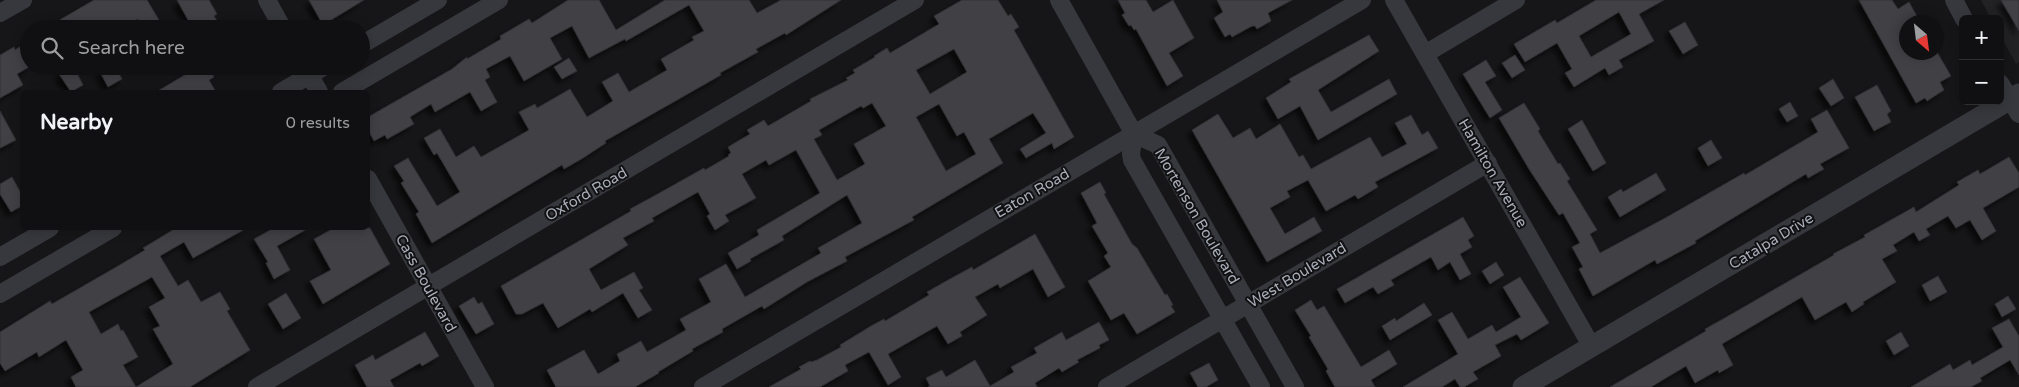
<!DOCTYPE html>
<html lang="en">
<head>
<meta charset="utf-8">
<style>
	:root { --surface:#101012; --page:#1e1e20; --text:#f1f3f6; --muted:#9c9d9f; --line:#303032 }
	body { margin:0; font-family:"Varela Round",sans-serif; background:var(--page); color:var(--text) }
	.controls { position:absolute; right:15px; top:15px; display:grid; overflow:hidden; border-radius:8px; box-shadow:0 2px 12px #0003 }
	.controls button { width:45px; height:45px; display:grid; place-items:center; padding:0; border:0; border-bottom:1px solid var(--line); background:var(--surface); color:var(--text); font:25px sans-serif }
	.compass { position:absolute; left:1899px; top:15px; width:45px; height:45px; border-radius:50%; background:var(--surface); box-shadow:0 2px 12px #0003; rotate:152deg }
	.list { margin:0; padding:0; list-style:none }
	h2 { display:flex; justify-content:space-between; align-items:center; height:65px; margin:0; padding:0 20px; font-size:21px }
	h2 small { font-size:16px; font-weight:400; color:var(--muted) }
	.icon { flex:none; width:28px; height:28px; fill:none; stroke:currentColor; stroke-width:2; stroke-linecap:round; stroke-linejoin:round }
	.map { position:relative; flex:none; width:2019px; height:387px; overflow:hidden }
	.search { position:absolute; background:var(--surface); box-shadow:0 2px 12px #0003; left:20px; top:20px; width:350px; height:55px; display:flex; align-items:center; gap:12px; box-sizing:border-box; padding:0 18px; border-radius:28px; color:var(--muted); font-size:19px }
	.panel { position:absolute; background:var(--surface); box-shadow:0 2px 12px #0003; left:20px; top:90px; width:350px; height:140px; border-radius:8px }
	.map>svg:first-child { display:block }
</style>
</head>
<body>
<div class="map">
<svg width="2019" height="387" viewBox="0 0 2019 387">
	<defs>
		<filter id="shadow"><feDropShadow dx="-4.5" dy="4.5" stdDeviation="2.5" flood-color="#0009"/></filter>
	</defs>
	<rect width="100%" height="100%" fill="#161618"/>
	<!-- built -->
	<path fill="#222225" d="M1981 0H2019V62L2016 64 2000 35V19H1991Z"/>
	<!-- building -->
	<path fill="#404145" stroke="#303034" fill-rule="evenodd" filter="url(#shadow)" d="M94 0H147L159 20 144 29 138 19 120 29H44Z
		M177 0H209L217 14 214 16 218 22 205 29H193Z
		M309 0H364L323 25Z
		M568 0H599L616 30 665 0H749L757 13 781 0H841L786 35 785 33 756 49 758 52 720 73 721 75 605 141 606 143 583 158 564 169 562 165 432 243 416 214 419 212 401 183 404 181 394 166 408 158 437 206 460 192 437 153 434 155 424 138 440 129 456 157 474 146 481 157 529 130 519 112 535 104 537 108 570 89 587 117 613 101 602 82 618 73 629 92 667 70 661 59 694 40 692 37 704 31 689 5 626 41 625 39 589 58 572 26 550 38 562 59 524 81 510 56 486 69 490 77 485 80 497 102 481 111 470 92 435 112 431 104 410 117 414 124 387 139 385 135 374 141 368 130V117L452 69 467 57V59L501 39 500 36 529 19 532 23Z
		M962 0H998L1008 16 1011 14 1019 27 1014 30 1074 137 1054 149 1052 143 1026 158 1020 149 1046 133 1033 113 989 139 1003 163 912 217 914 220 845 257 847 261 807 282 764 309 762 306 722 329 723 332 692 349 693 351 658 372 659 373 635 387H556L547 370 584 350 598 374 620 361 617 354 641 341 647 352 686 330 680 319 711 302 699 279 726 264 745 297 821 253 818 248 862 223 847 195 782 236 784 240 750 259 751 261 737 269 728 253 759 235 757 230 820 193 796 150 769 165 766 160 742 174 756 198 725 215 729 221 715 230 707 216 710 214 698 192 652 218 654 221 623 238 628 245 589 269 601 290 634 272 643 288 639 290 652 310 638 318 623 293 592 312 590 309 558 328 543 303 522 314H516L501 286 631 211 630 209 654 196 704 168 705 170 729 156 728 155 731 153 728 147 750 134 747 130 764 120 768 126 811 101 810 99 848 80 846 78 855 73 853 70 875 57 874 56 887 48 890 53 939 24 934 16ZM954 49 967 72 930 94 916 70ZM872 103 886 126 854 144 865 164 837 180 814 139 822 135 819 130 861 106 863 108ZM939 104 957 136 964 132 976 154 946 171 916 117Z
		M1118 0H1146L1153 12 1173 0 1194 38 1169 53 1183 76 1167 86 1136 29 1134 30 1131 25 1129 26 1122 15 1125 13Z
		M1217 0H1292L1268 13 1271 21 1257 29 1255 26H1252L1232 37 1230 34 1225 37 1214 18 1223 12Z
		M1596 0H1664L1639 14 1654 41 1619 60 1623 67 1609 75 1605 68 1574 87 1565 73 1572 69 1557 43 1525 62 1514 44 1555 20 1557 23ZM1619 12 1631 34 1591 57 1579 36Z
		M1859 0H1892L1898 9 1909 2 1918 18 1911 22H1906V52H1937L1951 76 1940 82 1944 90 1927 101 1925 98 1916 103Z
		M2001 0H2019V31Z
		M1685 22 1698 45 1683 54 1669 31Z
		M1369 35 1379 51 1318 90 1331 112 1389 79 1397 94 1318 140 1300 106 1278 119 1266 98 1291 82 1289 79Z
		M29 41V67L17 74 23 85 0 98V55L14 47 15 50Z
		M1515 55 1525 70 1512 78 1502 63Z
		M569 58 577 71 562 79 554 67Z
		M1486 60 1496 76 1485 82 1502 110 1490 118 1463 74Z
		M111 66H115L122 79 108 87 100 72Z
		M200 66H208L214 77 209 80 216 92H156Z
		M74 67 83 85 71 92 59 74Z
		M1833 79 1844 98 1831 106 1819 88Z
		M1877 85 1891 111 1887 114 1891 122 1874 131 1855 97Z
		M1790 102 1798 116 1787 122 1779 109Z
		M1524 103 1540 129 1538 131 1558 164 1560 163 1570 179 1567 181 1597 230 1590 234 1600 253 1667 217 1744 173 1745 175 1818 132 1811 119 1827 110 1849 148 1820 164 1824 169 1808 178 1806 174 1695 241 1696 243 1657 264 1655 260 1593 296 1579 269 1583 267 1572 247 1580 243 1563 213 1559 215 1529 169 1499 118Z
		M0 111 16 140 0 148Z
		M1218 114 1233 138 1250 128 1256 139 1280 124 1299 157 1303 155 1311 169 1370 137 1382 157 1407 144 1395 123 1411 115 1422 135 1428 131 1438 148 1375 182 1378 187 1358 199 1355 195 1326 211 1308 180 1287 191 1290 197 1270 208 1285 234 1314 217 1322 231 1267 262 1192 130Z
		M1582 120 1606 163 1593 171 1568 129Z
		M1711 140 1722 158 1708 166 1698 148Z
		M2009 157 2019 173V187L1983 208 1996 231 1982 240 1970 220 1956 228 1948 216 1926 229 1930 235 1919 241 1914 232 1893 245 1897 251 1882 259 1896 282 1863 302 1864 304 1852 312 1846 302 1815 320 1802 297 1722 344 1733 365 1719 373 1718 370 1695 383 1686 366 1651 387H1610L1706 331 1705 329 1723 319 1834 255 1833 254 1865 237 1864 235 1914 207 1916 212 1959 185 1957 182 1978 170 1980 174Z
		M1656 173 1666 190 1620 217 1608 197 1621 189 1623 192Z
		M12 177 22 195V206L11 212 0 194V184Z
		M1100 182 1106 193 1104 194 1132 244 1137 248 1165 295 1167 294 1173 305 1171 306 1175 312 1137 334 1124 313 1111 320 1088 281 1111 267 1104 256 1108 253 1092 226 1097 223 1081 193Z
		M1463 217 1474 236 1468 240 1472 247 1460 254 1471 274 1460 280 1450 262 1438 270 1431 257 1391 280 1394 285 1378 294 1373 287 1345 303 1337 289Z
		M176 228H247L193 258 184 242 160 256 178 286 188 280 201 302 220 292 230 309 227 311 250 350 190 387H76L71 377 83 370 66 340 39 357 37 352 5 371 0 363V332L50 301 52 304 118 266 145 250 143 248ZM152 277 165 298 149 307 160 326 153 329 173 364 136 387 123 365 138 357 123 330 121 331 118 324 101 334 89 312Z
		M274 228H309L277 246 290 270 274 279 266 263 268 262 254 239Z
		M334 228H370L390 264 323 304 310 281 331 270 314 239Z
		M1035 234 1065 287 1048 297 1033 269 1000 288 998 284 975 297 987 315 960 332 962 336 948 344 937 326 888 354 901 377 888 385 869 352 845 365 848 371 820 387H769L801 369 799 367 810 361 811 362 817 360 841 347 840 345 871 326 884 319 885 321 929 295 927 292 948 280 972 267 973 270Z
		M1496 262 1504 275 1490 284 1482 271Z
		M1938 276 1947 292 1930 301 1922 285Z
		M1520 277 1549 323 1521 340 1517 334 1495 345 1501 356 1473 372 1478 379 1464 387H1460L1455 379 1442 387H1403L1458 354 1438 320 1452 312 1468 339 1492 325 1496 332 1521 317 1503 287Z
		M286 293 301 318 283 329 268 304Z
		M2008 296 2016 309 2002 317 1995 304Z
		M474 297 478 304 482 302 494 324 476 334 459 306Z
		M1311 300 1317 310 1324 306 1361 367 1389 350 1397 364 1371 380 1375 387H1335L1326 371 1328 369 1309 337 1311 336 1295 310Z
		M1424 303 1432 315 1390 340 1382 326 1395 318 1396 321Z
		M2009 319 2019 336V375L2010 360 1980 378 1982 381 1971 387H1911L1950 364 1953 370 1970 360 1972 365 2003 347 1992 328Z
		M1099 322 1109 340 1099 345 1100 348 1077 360 1079 362 1067 369 1062 372 1059 368 1035 383 1037 387H928L930 386 926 378 942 370 946 377 975 360 990 386 1014 372 1011 367 1037 353 1034 348 1062 332 1066 340Z
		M425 332 439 356 422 366 420 363 390 380 394 387H367L355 365 373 355 375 360Z
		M1901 332 1909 346 1894 355 1886 341Z
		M1209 363 1218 380 1206 387H1198L1190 373Z"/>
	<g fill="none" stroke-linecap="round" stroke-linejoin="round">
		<!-- minor -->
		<path stroke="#37383d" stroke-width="18" d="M267 0 283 29
			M1059 0 1134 134 1131 154 1132 160 1261 387
			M1394 0 1592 347
			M1954 0 1964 19
			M0 13 23 0
			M361 45 438 0
			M1425 54 1516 0
			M305 67 319 92
			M2000 83 2019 114
			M281 92 325 66
			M342 92 499 0
			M1134 134 1158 145 1295 387
			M368 179 485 387
			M0 257 50 228
			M0 294 113 228
			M257 387 915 0
			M703 387 1362 0
			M1107 387 1488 163"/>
		<!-- tertiary -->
		<path stroke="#37383d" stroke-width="21" d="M1523 387 2019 94"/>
	</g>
	<g text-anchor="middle" stroke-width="4" stroke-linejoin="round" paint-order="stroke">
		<!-- street labels -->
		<g font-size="15" fill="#a8adb8" stroke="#111113">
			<text transform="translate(1493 173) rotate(60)" y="5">Hamilton Avenue</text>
			<text transform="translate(1032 193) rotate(-30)" y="5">Eaton Road</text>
			<text transform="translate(586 194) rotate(-30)" y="5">Oxford Road</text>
			<text transform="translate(1197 216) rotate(60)" y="5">Mortenson Boulevard</text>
			<text transform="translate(1771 241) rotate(-31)" y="5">Catalpa Drive</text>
			<text transform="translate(1297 275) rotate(-31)" y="5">West Boulevard</text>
			<text transform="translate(426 283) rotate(61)" y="5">Cass Boulevard</text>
		</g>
	</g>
</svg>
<div class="controls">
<button>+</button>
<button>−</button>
</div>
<svg class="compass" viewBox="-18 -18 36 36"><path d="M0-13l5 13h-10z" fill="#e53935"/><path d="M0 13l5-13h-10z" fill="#9c9d9f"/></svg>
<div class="search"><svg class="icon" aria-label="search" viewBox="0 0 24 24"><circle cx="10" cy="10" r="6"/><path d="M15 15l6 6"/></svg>Search here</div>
<section class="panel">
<h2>Nearby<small>0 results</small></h2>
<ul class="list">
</ul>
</section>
</div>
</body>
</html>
